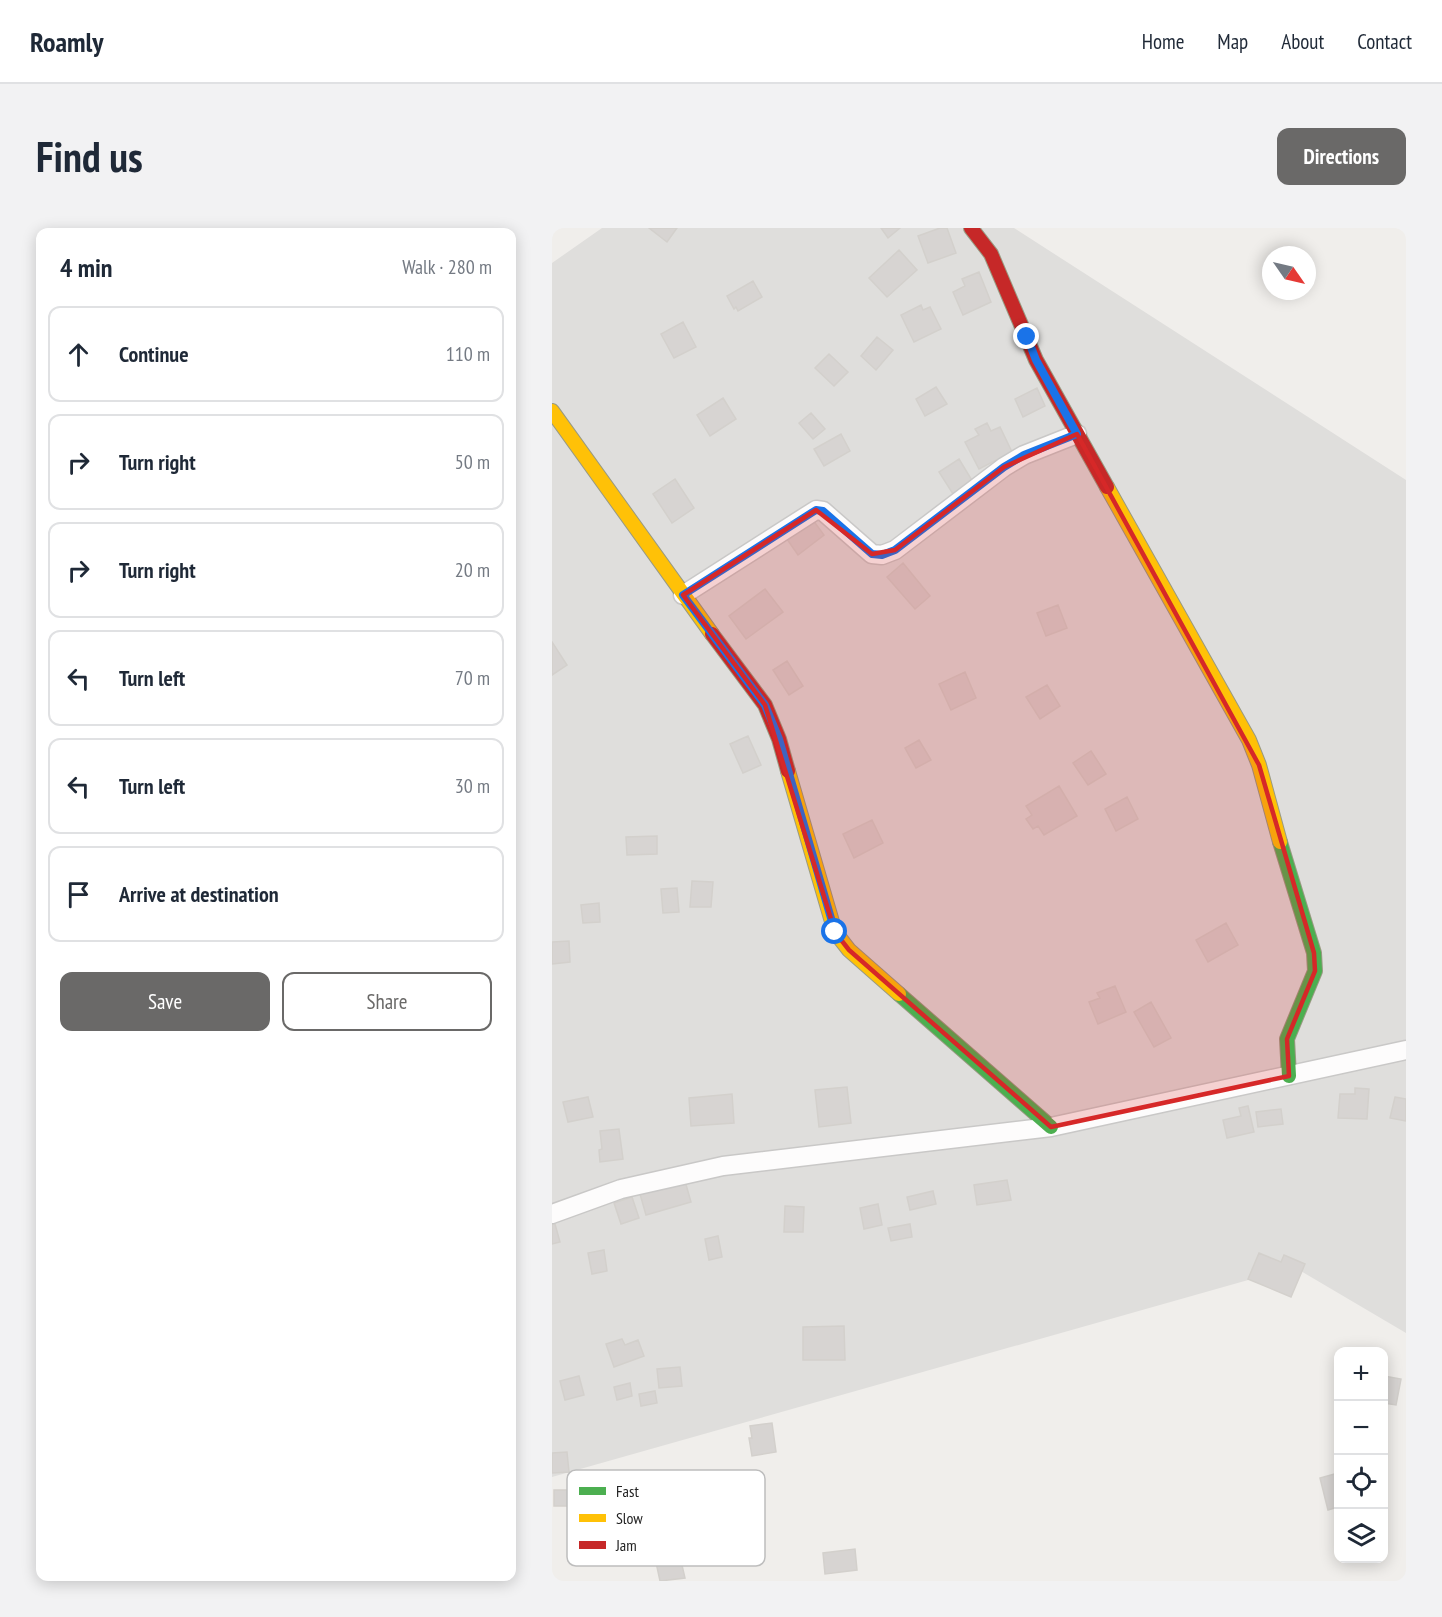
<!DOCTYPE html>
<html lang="en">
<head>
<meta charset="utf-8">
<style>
	:root { --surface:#fff; --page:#f2f2f3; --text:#1f2937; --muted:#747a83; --line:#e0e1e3; --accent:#6a6968 }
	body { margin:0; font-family:"PT Sans Narrow",sans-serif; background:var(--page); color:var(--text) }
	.controls { position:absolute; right:18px; bottom:18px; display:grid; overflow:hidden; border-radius:12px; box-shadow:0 3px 15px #0003 }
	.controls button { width:54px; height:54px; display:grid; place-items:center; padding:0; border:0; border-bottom:2px solid var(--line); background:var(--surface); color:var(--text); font:30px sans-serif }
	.compass { position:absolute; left:710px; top:18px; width:54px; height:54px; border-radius:50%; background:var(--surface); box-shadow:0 3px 15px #0003; rotate:124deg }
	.stop { position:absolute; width:18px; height:18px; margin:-14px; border:4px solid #1a73e8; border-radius:50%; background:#fff }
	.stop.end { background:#1a73e8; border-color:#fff; box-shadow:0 2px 6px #0008 }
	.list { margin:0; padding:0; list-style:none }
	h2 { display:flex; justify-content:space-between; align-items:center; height:78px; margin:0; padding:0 24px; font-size:26px }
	h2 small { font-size:20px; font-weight:400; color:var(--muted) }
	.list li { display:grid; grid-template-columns:39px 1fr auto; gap:18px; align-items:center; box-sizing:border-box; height:96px; margin:0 12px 12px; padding:0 12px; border:2px solid var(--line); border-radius:12px }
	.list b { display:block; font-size:22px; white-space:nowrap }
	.list em { font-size:20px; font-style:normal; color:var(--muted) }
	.actions { display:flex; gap:12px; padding:18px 24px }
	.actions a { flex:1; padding:14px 0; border:2px solid var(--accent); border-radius:12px; text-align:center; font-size:21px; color:var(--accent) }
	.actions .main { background:var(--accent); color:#fff }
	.icon { flex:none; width:33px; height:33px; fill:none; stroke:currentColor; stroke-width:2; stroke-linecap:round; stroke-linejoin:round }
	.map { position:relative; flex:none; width:854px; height:1353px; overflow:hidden; border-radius:12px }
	header { display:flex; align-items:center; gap:36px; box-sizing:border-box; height:84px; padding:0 30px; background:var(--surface); border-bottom:2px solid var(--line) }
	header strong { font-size:28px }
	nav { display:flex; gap:33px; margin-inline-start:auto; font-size:21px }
	.intro { display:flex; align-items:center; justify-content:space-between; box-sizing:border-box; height:144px; padding:0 36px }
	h1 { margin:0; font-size:42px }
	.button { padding:15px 27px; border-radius:12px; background:var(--accent); color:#fff; font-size:21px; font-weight:700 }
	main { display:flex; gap:36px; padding:0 36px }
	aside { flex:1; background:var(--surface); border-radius:12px; box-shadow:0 3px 15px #0003 }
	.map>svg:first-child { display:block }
</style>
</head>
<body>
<header>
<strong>Roamly</strong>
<nav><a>Home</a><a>Map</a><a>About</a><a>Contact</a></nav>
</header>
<div class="intro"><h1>Find us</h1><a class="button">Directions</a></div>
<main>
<aside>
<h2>4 min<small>Walk · 280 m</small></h2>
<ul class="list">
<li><svg class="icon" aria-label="ahead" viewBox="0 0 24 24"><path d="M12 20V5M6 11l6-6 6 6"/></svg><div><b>Continue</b></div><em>110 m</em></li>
<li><svg class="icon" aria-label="right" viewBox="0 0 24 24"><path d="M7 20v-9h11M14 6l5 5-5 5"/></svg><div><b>Turn right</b></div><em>50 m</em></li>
<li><svg class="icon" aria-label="right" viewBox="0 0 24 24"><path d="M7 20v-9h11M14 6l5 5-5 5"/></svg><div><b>Turn right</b></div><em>20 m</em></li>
<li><svg class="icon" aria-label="left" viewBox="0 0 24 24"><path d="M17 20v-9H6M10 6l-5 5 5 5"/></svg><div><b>Turn left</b></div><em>70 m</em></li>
<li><svg class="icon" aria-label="left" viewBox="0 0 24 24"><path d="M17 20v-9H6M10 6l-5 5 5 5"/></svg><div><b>Turn left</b></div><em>30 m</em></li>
<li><svg class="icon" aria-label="arrive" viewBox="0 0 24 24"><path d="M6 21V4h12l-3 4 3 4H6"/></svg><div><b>Arrive at destination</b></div></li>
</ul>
<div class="actions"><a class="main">Save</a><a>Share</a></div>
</aside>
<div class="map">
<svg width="854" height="1353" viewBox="0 0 854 1353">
	<rect width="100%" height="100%" fill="#f0eeeb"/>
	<!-- residential -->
	<path fill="#dfdedc" d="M50 0H462L854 252V1105L742 1039 0 1249V35Z"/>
	<!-- building -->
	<path fill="#d7d4d2" stroke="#d3d0cc" stroke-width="1.5" d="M97 0H125L115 14Z
		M329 0H348L336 10Z
		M388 0H395L404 25 376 35 366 8Z
		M347 22 365 42 335 69 317 50Z
		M427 44 439 74 411 87 401 64 413 58 410 51Z
		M201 53 210 69 186 83 184 79 182 81 175 68Z
		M369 77 371 82 378 79 389 101 362 114 349 87Z
		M131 94 144 119 122 130 109 106Z
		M325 109 341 122 324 142 309 128Z
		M277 126 296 144 282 158 263 140Z
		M384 159 395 176 373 188 364 171Z
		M485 160 493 178 471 189 463 171Z
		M171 170 184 191 158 208 145 187Z
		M259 185 273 201 261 211 247 195Z
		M435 195 439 203 448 199 460 224 427 241 413 214 427 207 423 201Z
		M289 206 298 223 272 238 262 221Z
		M407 231 421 254 401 266 387 244Z
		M123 251 142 280 120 295 101 266Z
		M258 288 272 307 246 327 232 307Z
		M351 335 378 368 363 381 335 349Z
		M213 361 231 384 194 411 177 388Z
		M506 377 515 400 494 408 485 385Z
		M0 414 15 437 0 447Z
		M235 433 251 458 237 467 221 442Z
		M413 444 424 470 399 482 387 456Z
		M495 457 508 478 488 491 474 469Z
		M196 508 209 537 191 545 178 516Z
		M367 512 379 532 364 540 353 520Z
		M539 523 554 546 536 557 521 535Z
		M507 558 525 588 492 607 486 598 481 601 474 591 480 587 474 578Z
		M575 569 586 591 564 603 553 581Z
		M320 592 331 615 302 630 291 606Z
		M105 608V626L75 627 74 609Z
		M140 653 161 654 159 679H138Z
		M125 660 127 684 111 685 109 661Z
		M47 675 48 694 31 695 29 677Z
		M674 695 686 717 656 734 644 712Z
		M17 713 18 734 0 736V714Z
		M563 758 574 784 546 796 537 774 548 770 545 765Z
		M599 774 619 810 602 819 582 784Z
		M295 859 299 895 267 899 263 862Z
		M803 860 817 861 815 891 786 890 788 866H803Z
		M180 866 182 895 139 898 137 870Z
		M36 869 41 889 16 894 11 874Z
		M843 869 854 871V893L838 890Z
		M696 878 702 904 675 910 671 892 689 888 687 880Z
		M729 881 731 896 706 899 704 884Z
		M67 901 71 931 48 934 47 922 50 921 48 903Z
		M455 952 459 972 425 977 422 957Z
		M133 953 139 974 94 987 88 966Z
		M381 963 384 976 358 982 355 969Z
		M80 969 87 990 69 996 62 975Z
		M326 976 330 997 312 1001 308 980Z
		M233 978 252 979 251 1004H232Z
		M0 996H3L8 1014 0 1016Z
		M358 996 360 1009 339 1013 336 1000Z
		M166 1008 170 1029 157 1032 153 1011Z
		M52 1022 55 1043 40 1046 36 1025Z
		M707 1025 729 1034 732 1027 753 1036 739 1069 696 1051Z
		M292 1098 293 1132H251V1099Z
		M70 1111 73 1117 86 1112 92 1128 62 1139 54 1116Z
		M128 1139 130 1158 107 1160 105 1141Z
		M27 1148 32 1167 13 1172 8 1153Z
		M832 1148 849 1151 844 1177 832 1175Z
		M78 1155 80 1168 65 1172 62 1159Z
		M103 1163 105 1175 89 1178 87 1166Z
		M220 1195 224 1224 200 1228 197 1210H200L198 1198Z
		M15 1224 17 1244 0 1245V1225Z
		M786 1245V1279L776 1282 768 1250Z
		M2 1262H17L18 1278H2Z
		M126 1320 133 1350 108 1353 102 1325Z
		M303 1321 305 1342 273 1346 271 1325Z"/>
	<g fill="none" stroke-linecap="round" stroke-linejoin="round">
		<!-- street casing -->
		<g stroke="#c9c8c7" stroke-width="21">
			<path id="street" d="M131 367 264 282 271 283 320 326 330 327 343 322 452 239 472 227 525 206
				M0 986 69 961 171 938 499 899 854 822"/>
		</g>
		<!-- fast casing -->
		<g stroke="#999a82" stroke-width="16">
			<path id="fast" d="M728 614 762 725 763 743 735 811 737 848
				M347 766 499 899"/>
		</g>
		<!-- slow casing -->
		<g stroke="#999a82" stroke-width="16">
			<path id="slow" d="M0 183 160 406
				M555 259 697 512 707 537 728 614
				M236 543 283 704 297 722 347 766"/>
		</g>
		<!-- jam casing -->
		<g stroke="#999a82" stroke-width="16">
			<path id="jam" d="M419 0 439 26 484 132 555 259
				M160 406 213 477 227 511 236 543"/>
		</g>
		<!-- street -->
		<use href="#street" stroke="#fdfcfc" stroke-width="18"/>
		<!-- fast -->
		<use href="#fast" stroke="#4caf50" stroke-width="14"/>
		<!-- slow -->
		<use href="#slow" stroke="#ffc107" stroke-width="14"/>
		<!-- jam -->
		<use href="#jam" stroke="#c62828" stroke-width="14"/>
	</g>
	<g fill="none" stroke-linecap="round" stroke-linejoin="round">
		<!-- route -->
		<path stroke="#1a73e8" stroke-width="8" d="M283 704 227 511 213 477 131 367 264 282 271 283 320 326 330 327 343 322 452 239 472 227 525 206 484 132 475 109"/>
	</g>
	<!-- marked area -->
	<path fill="#d62828" fill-opacity="0.2" stroke="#d62828" stroke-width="4.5" stroke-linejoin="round" d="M525 206 707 537 762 725 763 743 735 811 737 848 499 899 297 722 283 704 213 477 131 367 264 282 320 326 343 322 452 239Z"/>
	<!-- legend -->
	<rect x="15" y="1242" width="198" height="96" rx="9" fill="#fff" stroke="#bdbdbd" stroke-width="1.5"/>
	<rect x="27" y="1259" width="27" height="8" fill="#4caf50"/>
	<rect x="27" y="1286" width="27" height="8" fill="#ffc107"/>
	<rect x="27" y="1313" width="27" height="8" fill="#c62828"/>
	<g font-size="16" fill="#222">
		<text x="64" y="1269">Fast</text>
		<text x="64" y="1296">Slow</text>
		<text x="64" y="1323">Jam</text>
	</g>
</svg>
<div class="controls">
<button>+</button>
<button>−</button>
<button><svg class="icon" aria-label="locate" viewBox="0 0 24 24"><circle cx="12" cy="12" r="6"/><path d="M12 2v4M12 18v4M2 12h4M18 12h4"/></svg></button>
<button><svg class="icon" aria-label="layers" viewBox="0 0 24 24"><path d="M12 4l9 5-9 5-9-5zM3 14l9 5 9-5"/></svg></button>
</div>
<svg class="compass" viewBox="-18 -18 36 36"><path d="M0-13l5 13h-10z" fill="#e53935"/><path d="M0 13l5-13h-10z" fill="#747a83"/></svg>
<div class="stop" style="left:283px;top:704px"></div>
<div class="stop end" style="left:475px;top:109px"></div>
</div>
</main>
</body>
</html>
